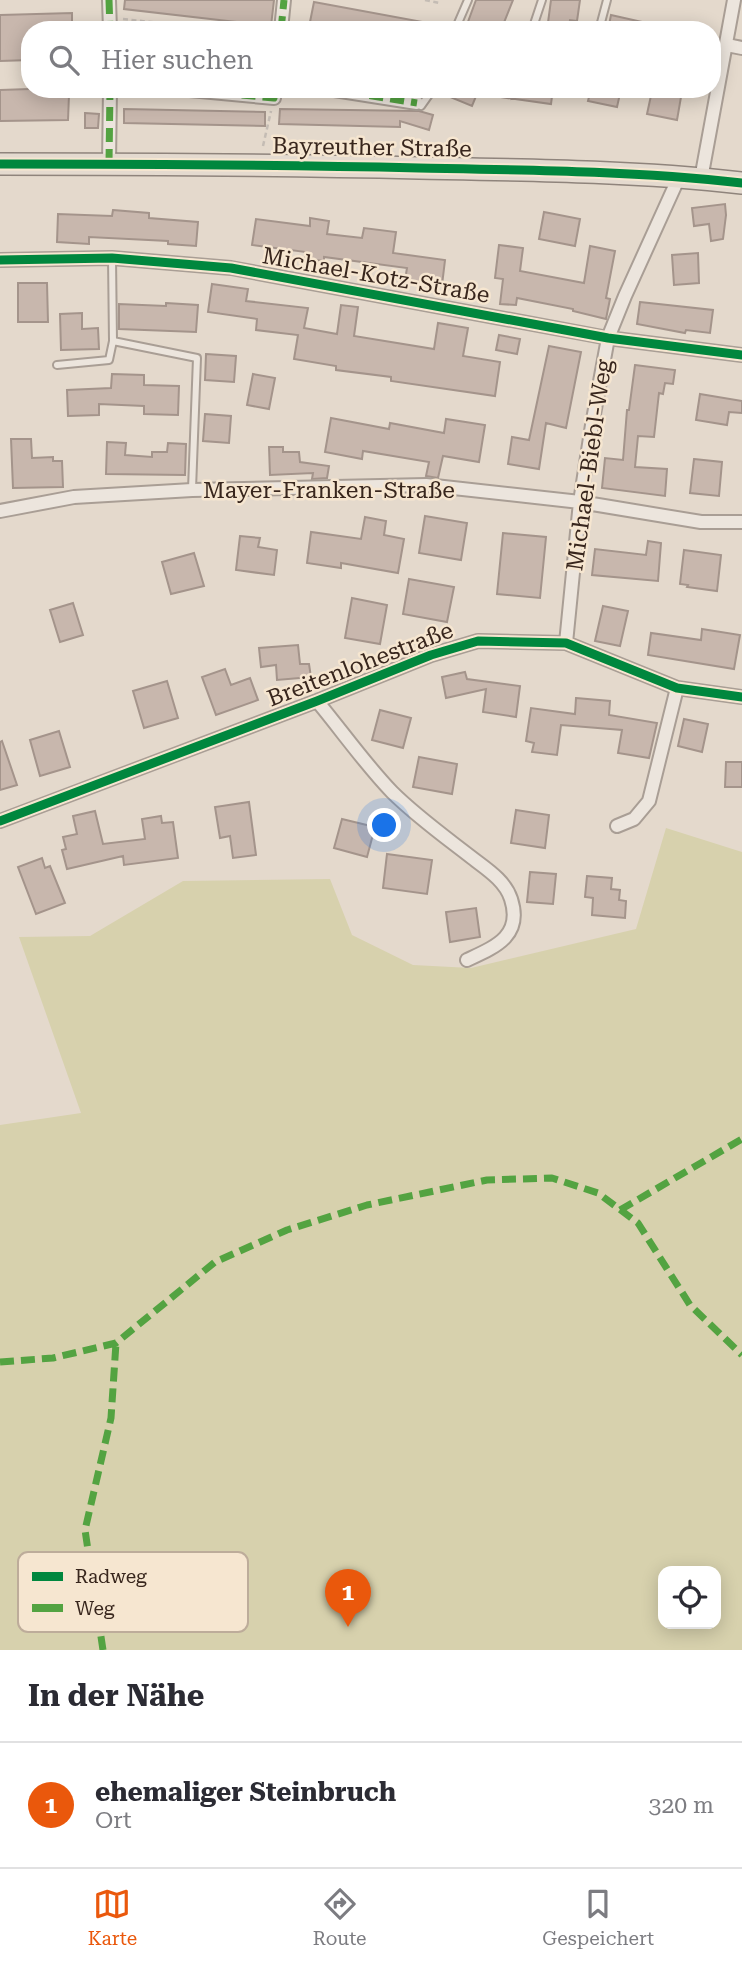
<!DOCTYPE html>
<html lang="de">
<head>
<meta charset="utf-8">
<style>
	:root { --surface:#fff; --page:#f2f2f3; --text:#2b2b33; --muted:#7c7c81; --line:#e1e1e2; --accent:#ea580c }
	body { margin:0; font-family:"Roboto Serif",serif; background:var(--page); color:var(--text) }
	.controls { position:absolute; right:21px; bottom:21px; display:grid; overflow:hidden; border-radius:14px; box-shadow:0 4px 18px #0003 }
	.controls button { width:63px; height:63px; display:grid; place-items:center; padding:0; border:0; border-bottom:2px solid var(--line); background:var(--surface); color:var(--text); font:35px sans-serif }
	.you { position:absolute; left:385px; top:826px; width:24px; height:24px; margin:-18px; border:5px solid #fff; border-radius:50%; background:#1a73e8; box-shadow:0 0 0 10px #1a73e833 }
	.badge { display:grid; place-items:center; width:46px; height:46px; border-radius:50%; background:var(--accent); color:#fff; font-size:23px; font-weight:700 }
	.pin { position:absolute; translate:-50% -58px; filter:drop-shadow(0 2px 4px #0008) }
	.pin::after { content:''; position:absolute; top:37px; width:24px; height:21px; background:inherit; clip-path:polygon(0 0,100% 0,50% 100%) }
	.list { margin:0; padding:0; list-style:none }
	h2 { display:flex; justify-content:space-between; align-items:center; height:91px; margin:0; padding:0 28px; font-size:30px }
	h2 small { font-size:23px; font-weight:400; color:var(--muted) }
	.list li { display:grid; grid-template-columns:46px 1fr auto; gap:21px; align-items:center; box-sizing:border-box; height:126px; padding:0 28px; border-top:2px solid var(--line) }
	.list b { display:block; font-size:26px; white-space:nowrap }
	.list p { margin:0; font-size:23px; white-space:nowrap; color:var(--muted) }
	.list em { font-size:23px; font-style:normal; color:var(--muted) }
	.icon { flex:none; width:38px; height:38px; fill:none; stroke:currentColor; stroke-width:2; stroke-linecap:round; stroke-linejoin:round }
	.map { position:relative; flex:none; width:742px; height:1650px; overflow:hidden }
	.search { position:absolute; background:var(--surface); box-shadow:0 4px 18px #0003; left:21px; right:21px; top:21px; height:77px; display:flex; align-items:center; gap:18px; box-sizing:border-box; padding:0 24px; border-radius:28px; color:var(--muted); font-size:26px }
	.sheet { height:217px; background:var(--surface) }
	nav { display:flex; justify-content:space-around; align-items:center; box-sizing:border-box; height:98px; border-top:2px solid var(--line); background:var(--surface); font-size:19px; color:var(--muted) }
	nav a { display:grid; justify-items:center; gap:4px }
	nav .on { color:var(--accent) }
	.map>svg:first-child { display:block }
</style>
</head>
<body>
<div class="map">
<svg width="742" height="1650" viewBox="0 0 742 1650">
	<rect width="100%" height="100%" fill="#e4d9cc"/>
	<!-- green -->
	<path fill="#d7d1ad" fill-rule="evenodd" d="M666 828 742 852V1650H0V1125L81 1113 19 937 90 936 183 881 330 879 352 935 413 965 471 968 636 929ZM663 1571H716V1624H663Z"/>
	<!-- building -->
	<path fill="#c8b7ad" stroke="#a4948b" stroke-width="2" d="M125 0H274L271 26 124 9Z
		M476 0H513L501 30H465Z
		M551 0H580L577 21 570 20 568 30H547Z
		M314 2 428 23 427 30H356L310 22Z
		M72 13V30H30V60L0 61V15Z
		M611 15 651 24 650 30H608Z
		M30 89H47V94L69 95 68 120 0 121V90Z
		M439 89H479L472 106 438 92Z
		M501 89H507V95L511 99 516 96 519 89H553L551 104 500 97Z
		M591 89H621L617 107 588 101Z
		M652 91 681 97 677 120 647 114Z
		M124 109 265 112V126L124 123Z
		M280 109 419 111 433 115 429 130 400 121V127L279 124Z
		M85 113 99 114 98 128H85Z
		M725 204 726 215 723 239 711 241 709 224 694 226 692 208Z
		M113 210 149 213V218L198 222 196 246 168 244V241L89 237V244L57 242 58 214 112 216Z
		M544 212 580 219 575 246 539 239Z
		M310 218 329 221 327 234 362 238 364 228 396 232 393 253 445 260 442 285 405 280 407 268 324 257V261L305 259 306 252 252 245 256 219 310 226Z
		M499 245 523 248 520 271 584 283 590 246 615 251 606 298 610 299 606 319 573 311V309L517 298 516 305 500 304 503 279 495 278Z
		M698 253 699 283 674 285 672 255Z
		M18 283H47L48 322H18Z
		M212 284 248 289 246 301 308 308 304 328 337 334 341 305 358 307 354 336 434 349 438 323 468 328 463 356 500 362 495 396 391 381V377L336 370V366L294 359 298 335 256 330 257 319 208 312Z
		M640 302 713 310 710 333 686 330 685 333 637 324Z
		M166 303 198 305 196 332 119 329V304L166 306Z
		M82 313V329L98 328 99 349 61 350 60 314Z
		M499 335 520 339 517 354 496 350Z
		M549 346 581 352 566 428 546 423 539 469 508 464 512 437 529 440Z
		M206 354 236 356 234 382 205 380Z
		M635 365 675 370 673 384 665 383 663 394 659 393 654 437 638 436 635 467 667 469 665 496 602 488 605 458 623 460 627 410H629Z
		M112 374 144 375V385L179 386 178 415 144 414V406L99 404V415L68 416 67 390 111 388Z
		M253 374 275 378 269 409 247 405Z
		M700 394 742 401V413L729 412 727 425 696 420Z
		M205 414 231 416 229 443 203 441Z
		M331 418 389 429 390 423 444 433 446 419 485 425 479 462 443 456 438 478 426 476 429 462 363 451 362 459 325 452Z
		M11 439H31L32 458 53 457V461H62L63 487 13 488Z
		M107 442 126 443 125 455 152 457V452H167L168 443 186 444 185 475 106 474Z
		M269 447H283V452H299L300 462 329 466 327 478 312 479 313 473 270 475Z
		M694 459 722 462 719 496 690 493Z
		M425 516 467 523 461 560 419 553Z
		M365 517 386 521 384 535 404 539 398 573 341 563V568L307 563 311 532 361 539Z
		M503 533 546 537 540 598 497 594Z
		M240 536 260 538 258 547 277 550 274 575 236 570Z
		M648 541 661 543 658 581 592 575 595 549 646 555Z
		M684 550 721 555 717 591 687 587 688 585 680 584Z
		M194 553 204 586 171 594 162 562Z
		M409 579 454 587 447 622 403 614Z
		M352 598 387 605 380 644 345 638Z
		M73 603 83 635 60 642 50 610Z
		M603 606 628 611 620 646 595 641Z
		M702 629 740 635 734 669 648 655 651 633 701 640Z
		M298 645 300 664H309L311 677 277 680 276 665 261 667 259 648Z
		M225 669 231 685 250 678 258 700 216 715 202 677Z
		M465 672 467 679 520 686 516 717 483 712 486 689 446 698 442 677Z
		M167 681 178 718 144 728 133 691Z
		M576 698 610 701 609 715 657 723 649 758 618 753 622 730 561 725 557 755 532 752 534 743 526 741 531 708 575 714Z
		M380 710 411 718 403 748 372 740Z
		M684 719 708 724 702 752 678 746Z
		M59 731 70 767 40 776 30 740Z
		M2 741 17 785 0 790V742Z
		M419 757 457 764 452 794 413 787Z
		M726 762H742V787H725Z
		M249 802 256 855 233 858 230 836 220 838 215 807Z
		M516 810 549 815 545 848 511 843Z
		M95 811 103 844 145 839 142 819 161 816 162 823 173 822 178 858 124 865 123 856 67 869 62 850 66 849 63 837 77 834 73 816Z
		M342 819 375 827 367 857 334 848Z
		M387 854 432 860 427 894 383 888Z
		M42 858 45 868 50 866 65 903 36 914 18 867Z
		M530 872 556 874 553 904 527 902Z
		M587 876 612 878 611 889 620 890 619 900 626 901 625 918 592 915 593 898 585 897Z
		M476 908 480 937 450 942 446 912Z"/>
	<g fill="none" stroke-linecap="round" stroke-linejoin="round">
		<!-- service casing -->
		<g stroke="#a99e95" stroke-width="10">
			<path id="service" d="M455 30 468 0
				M532 30 542 0
				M599 30 607 0
				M512 93 513 89
				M421 106 433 89
				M112 258 113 341 197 358 192 489
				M57 365 109 360 113 341"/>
		</g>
		<!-- minor casing -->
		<g stroke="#a99e95" stroke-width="16">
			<path id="minor" d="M109 0 110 30
				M281 30 284 0
				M727 45 742 48
				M179 89 274 98 275 89
				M328 89 417 103
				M109 163 110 89
				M701 179 734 0
				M0 260 112 258 231 268 608 338 742 355
				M0 511 74 497 192 490 426 485 580 502 701 522H742
				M566 643 580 502 592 425 608 338 625 296 679 177
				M317 701C342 731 365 764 392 792 416 816 444 836 471 857 485 868 505 880 511 899 523 936 495 947 467 960
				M0 821 317 701 431 655 478 641 566 643 677 688 742 697
				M617 826 634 819 649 801 677 688"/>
		</g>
		<!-- primary casing -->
		<g stroke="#8f847c" stroke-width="24">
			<path id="primary" d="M0 164C140 164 279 165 419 168 527 170 635 171 742 183"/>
		</g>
		<!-- path -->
		<path stroke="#c4bcb4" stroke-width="2.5" stroke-dasharray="5 3.5" stroke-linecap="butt" d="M425 0 439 3
			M123 19 224 30
			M296 24 325 30
			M263 146 271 111"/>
		<!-- service -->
		<use href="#service" stroke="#ece5dd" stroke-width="6"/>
		<!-- minor -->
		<use href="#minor" stroke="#ece5dd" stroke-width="12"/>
		<!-- primary -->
		<use href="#primary" stroke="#e4dacf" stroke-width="21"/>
		<!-- quiet -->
		<path stroke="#53a341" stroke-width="7" stroke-dasharray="14 7" stroke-linecap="butt" d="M109 0 110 30
			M281 30 284 0
			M179 89 274 98 275 89
			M328 89 417 103
			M109 163 110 89
			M620 1210 742 1139
			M0 1362 53 1358 116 1343 215 1262 287 1230 367 1205 487 1180 552 1178 598 1193 638 1223 690 1305 742 1355
			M103 1650 85 1530 111 1418 116 1343"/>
		<!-- cycleway casing -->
		<g stroke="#f6e6d0" stroke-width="13">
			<path id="cycleway" d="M0 164C140 164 279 165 419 168 527 170 635 171 742 183
				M0 260 112 258 231 268 608 338 742 355
				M0 821 317 701 431 655 478 641 566 643 677 688 742 697"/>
		</g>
		<!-- cycleway -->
		<use href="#cycleway" stroke="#00873e" stroke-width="9"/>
	</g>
	<g text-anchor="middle" stroke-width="5" stroke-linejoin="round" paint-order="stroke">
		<!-- street labels -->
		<g font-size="23" fill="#38261d" stroke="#f6e6d0">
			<text transform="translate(372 147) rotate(1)" y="8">Bayreuther Straße</text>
			<text transform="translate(376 275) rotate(10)" y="8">Michael-Kotz-Straße</text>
			<text transform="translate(589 465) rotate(-82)" y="8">Michael-Biebl-Weg</text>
			<text x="329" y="498">Mayer-Franken-Straße</text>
			<text transform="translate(360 664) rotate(-21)" y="8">Breitenlohestraße</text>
		</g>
	</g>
	<!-- legend -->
	<rect x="18" y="1552" width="230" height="80" rx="10" fill="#f6e6d0" stroke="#bdac9a" stroke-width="2"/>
	<rect x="32" y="1572" width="31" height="9" fill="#00873e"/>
	<rect x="32" y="1604" width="31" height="8" fill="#53a341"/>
	<g font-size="19" fill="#38261d">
		<text x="75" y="1583">Radweg</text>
		<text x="75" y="1615">Weg</text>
	</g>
</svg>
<div class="controls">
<button><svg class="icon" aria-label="locate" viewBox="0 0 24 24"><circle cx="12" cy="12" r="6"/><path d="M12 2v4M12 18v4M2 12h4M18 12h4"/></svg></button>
</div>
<div class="you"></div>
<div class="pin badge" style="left:348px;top:1627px">1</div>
<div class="search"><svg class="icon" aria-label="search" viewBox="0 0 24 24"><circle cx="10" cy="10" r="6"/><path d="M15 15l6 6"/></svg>Hier suchen</div>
</div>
<section class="sheet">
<h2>In der Nähe<small></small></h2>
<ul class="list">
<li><span class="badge">1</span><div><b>ehemaliger Steinbruch</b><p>Ort</p></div><em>320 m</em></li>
</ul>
</section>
<nav>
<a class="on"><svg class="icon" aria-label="map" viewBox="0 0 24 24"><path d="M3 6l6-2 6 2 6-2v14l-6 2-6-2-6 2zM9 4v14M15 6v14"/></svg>Karte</a>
<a><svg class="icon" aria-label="directions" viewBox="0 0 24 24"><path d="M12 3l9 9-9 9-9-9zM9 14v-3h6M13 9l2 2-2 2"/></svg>Route</a>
<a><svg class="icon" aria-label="saved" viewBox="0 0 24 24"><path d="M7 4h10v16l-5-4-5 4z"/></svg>Gespeichert</a>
</nav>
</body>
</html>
